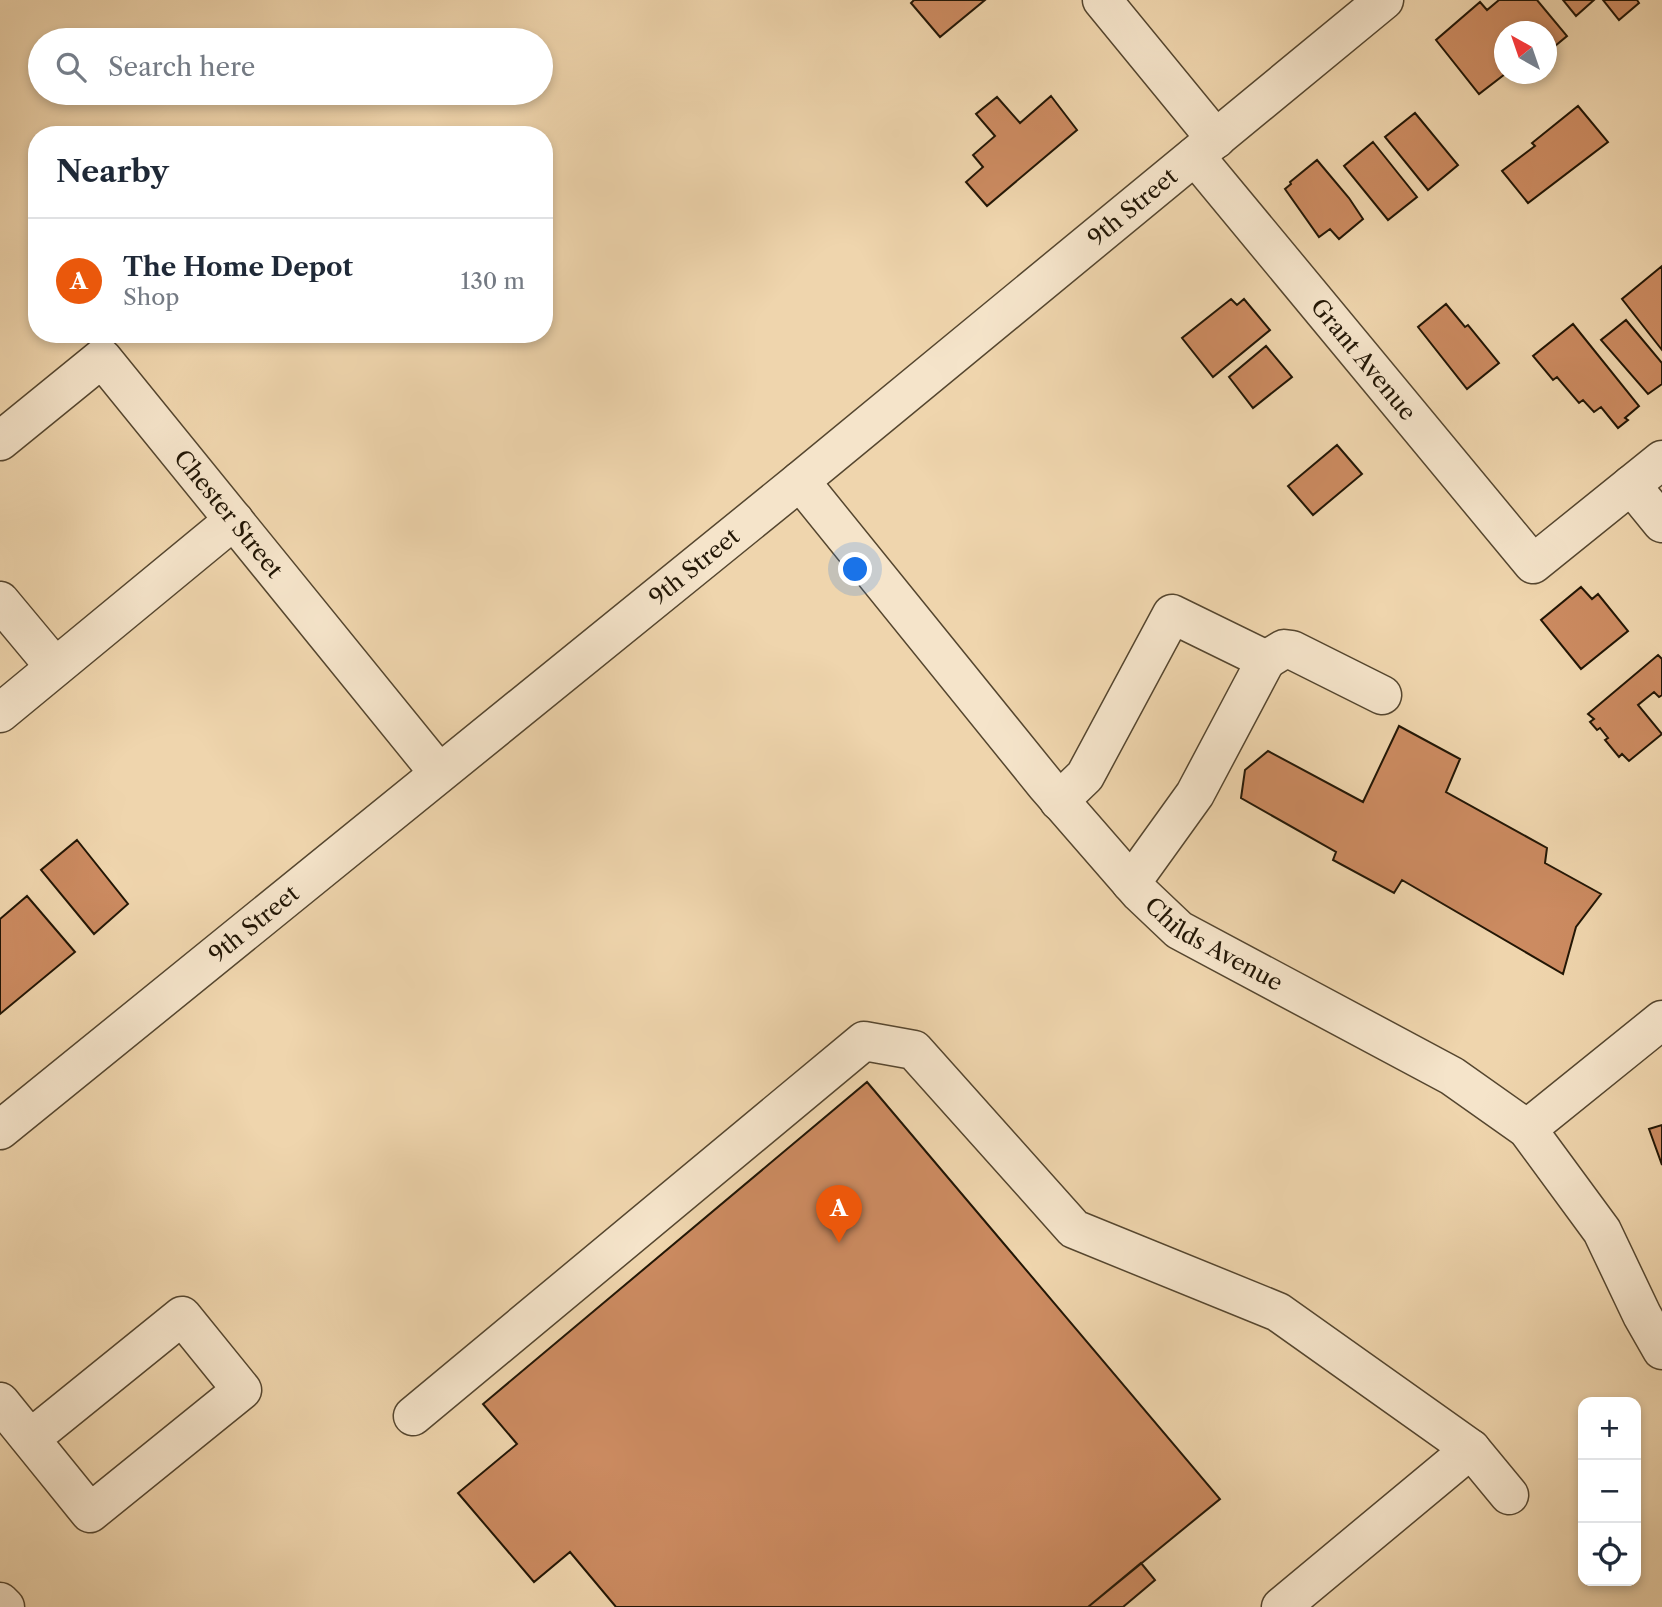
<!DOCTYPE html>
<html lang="en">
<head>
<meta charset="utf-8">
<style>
	:root { --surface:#fff; --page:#f6f6f7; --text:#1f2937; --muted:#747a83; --line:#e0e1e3; --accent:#ea580c }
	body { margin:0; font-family:"Libre Caslon Text",serif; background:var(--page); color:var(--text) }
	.controls { position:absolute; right:21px; bottom:21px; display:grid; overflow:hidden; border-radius:14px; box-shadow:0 4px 10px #0003 }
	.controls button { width:63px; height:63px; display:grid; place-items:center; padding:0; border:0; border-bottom:2px solid var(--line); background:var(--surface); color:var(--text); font:35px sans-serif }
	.compass { position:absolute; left:1494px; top:21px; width:63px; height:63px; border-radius:50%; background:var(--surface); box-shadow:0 4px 10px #0003; rotate:320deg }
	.you { position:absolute; left:856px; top:570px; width:24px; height:24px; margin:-18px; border:5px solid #fff; border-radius:50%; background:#1a73e8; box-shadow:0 0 0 10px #1a73e833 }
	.badge { display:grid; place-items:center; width:46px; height:46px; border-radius:50%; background:var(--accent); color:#fff; font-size:23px; font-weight:700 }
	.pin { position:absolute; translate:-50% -58px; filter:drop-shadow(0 2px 4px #0008) }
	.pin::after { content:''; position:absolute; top:37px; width:24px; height:21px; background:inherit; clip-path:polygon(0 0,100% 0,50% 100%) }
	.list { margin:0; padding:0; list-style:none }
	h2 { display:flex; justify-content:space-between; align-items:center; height:91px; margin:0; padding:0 28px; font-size:30px }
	h2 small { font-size:23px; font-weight:400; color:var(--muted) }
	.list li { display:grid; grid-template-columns:46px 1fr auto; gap:21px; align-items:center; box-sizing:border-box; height:126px; padding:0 28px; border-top:2px solid var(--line) }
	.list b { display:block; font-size:26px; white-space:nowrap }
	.list p { margin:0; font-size:23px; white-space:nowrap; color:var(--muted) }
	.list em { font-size:23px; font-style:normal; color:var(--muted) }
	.icon { flex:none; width:38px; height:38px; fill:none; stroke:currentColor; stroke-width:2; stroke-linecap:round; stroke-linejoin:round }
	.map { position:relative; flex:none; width:1662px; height:1607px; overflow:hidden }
	.search { position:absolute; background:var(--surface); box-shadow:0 4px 10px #0003; left:28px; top:28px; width:525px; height:77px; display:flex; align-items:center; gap:18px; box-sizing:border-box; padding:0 24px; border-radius:38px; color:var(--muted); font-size:26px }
	.panel { position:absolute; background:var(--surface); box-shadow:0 4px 10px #0003; left:28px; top:126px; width:525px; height:217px; border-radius:28px }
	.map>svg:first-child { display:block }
</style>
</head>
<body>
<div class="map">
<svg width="1662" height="1607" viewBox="0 0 1662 1607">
	<rect width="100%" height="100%" fill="#efd5ad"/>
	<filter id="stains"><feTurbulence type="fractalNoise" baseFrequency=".00286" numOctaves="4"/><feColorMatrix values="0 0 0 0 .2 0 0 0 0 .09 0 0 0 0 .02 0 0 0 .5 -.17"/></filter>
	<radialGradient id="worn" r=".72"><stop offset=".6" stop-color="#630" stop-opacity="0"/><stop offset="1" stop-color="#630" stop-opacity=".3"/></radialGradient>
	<!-- building -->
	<path fill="#cc8b61" stroke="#221605" stroke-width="2" d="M914 0H985L940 37 911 3Z
		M1499 0H1537L1567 36 1549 51H1546V32H1504L1505 74 1479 94 1436 40 1480 2 1487 10Z
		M1563 0H1594L1576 16Z
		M1603 0H1637L1639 3 1619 20Z
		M1051 96 1077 130 987 206 966 182 983 167 973 155 995 136 976 114 997 97 1020 123Z
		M1578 106 1608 142 1528 203 1502 171 1535 146 1532 143Z
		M1415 113 1458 165 1428 190 1385 137Z
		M1373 142 1417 197 1388 220 1344 166Z
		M1317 160 1349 198 1363 219 1339 239 1330 229 1319 237 1285 189 1291 184 1290 182Z
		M1662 266V350L1622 299Z
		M1231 299 1237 305 1244 299 1270 330 1213 377 1182 338Z
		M1446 304 1465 327 1468 325 1499 363 1467 389 1418 327Z
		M1626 320 1662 363V384L1648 394 1601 340Z
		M1573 324 1639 406 1625 418 1628 420 1618 428 1601 407 1594 412 1583 400 1579 403 1557 377 1553 380 1533 356Z
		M1266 346 1292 377 1253 408 1229 377Z
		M1337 445 1362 474 1313 515 1288 486Z
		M1581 587 1592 599 1598 594 1628 631 1581 669 1541 620Z
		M1658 655 1662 659V695L1659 697 1654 692 1638 705 1662 734 1629 761 1622 754 1619 757 1605 740 1608 738 1600 728 1597 730 1590 722 1594 719 1588 714Z
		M1399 726 1460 759 1446 792 1547 848 1545 863 1601 894 1576 927 1563 974 1402 880 1394 893 1333 860 1336 852 1241 798 1245 770 1268 751 1363 802Z
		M77 840 128 904 94 934 41 870Z
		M27 896 75 952 0 1014V919Z
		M867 1082 1220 1499 1088 1607H616L570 1552 534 1582 458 1493 517 1444 483 1404Z
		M1662 1125V1165L1649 1129Z
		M1141 1563 1155 1580 1123 1607H1088Z"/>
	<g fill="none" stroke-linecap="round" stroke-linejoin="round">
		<!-- minor casing -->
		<g stroke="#55462f" stroke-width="41">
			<g id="minor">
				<path d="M1102 0 1216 139"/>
				<path id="s1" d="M1195 156 1533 564 1662 460"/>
				<path id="s2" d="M0 441 102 358 439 773"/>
				<path id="s3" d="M800 481 1046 785 1140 893 1179 930 1452 1076 1527 1129 1602 1231 1642 1315 1662 1350"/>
				<path d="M1631 485 1662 523"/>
				<path d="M0 601 55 667"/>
				<path d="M1266 660 1284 649 1292 650 1382 695"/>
				<path d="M0 713 234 520"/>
				<path d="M1059 801 1085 776 1172 614 1266 660 1195 794 1131 883"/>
				<path d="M1527 1129 1662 1020"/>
				<path id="s4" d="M0 1130 800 481 1384 0"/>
				<path d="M0 1402 90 1513 242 1390 182 1316 30 1439"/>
				<path d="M413 1416 864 1041 914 1050 1074 1229 1278 1312 1471 1449 1509 1495"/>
				<path d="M0 1602 5 1607"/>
				<path d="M1281 1607 1471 1449"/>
			</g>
		</g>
		<!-- minor -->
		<use href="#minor" stroke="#f5e4ca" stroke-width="38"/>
	</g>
	<g text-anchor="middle" stroke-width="5" stroke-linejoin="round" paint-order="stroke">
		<!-- street labels -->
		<g font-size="23" fill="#221605" stroke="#f5e4ca">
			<text dy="8" stroke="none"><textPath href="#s4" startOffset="1461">9th Street</textPath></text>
			<text dy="8" stroke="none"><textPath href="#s1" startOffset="264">Grant Avenue</textPath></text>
			<text dy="8" stroke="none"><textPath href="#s2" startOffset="332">Chester Street</textPath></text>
			<text dy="8" stroke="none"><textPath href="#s4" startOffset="894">9th Street</textPath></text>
			<text dy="8" stroke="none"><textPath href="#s4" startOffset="327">9th Street</textPath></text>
			<text dy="8" stroke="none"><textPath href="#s3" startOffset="625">Childs Avenue</textPath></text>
		</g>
	</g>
	<rect width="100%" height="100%" filter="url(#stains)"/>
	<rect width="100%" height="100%" fill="url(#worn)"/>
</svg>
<div class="controls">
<button>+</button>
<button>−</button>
<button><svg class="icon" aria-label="locate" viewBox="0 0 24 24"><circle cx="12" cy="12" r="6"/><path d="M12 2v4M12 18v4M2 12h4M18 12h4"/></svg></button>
</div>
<svg class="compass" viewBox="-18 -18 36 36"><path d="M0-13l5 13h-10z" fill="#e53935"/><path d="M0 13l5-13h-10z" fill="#747a83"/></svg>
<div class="you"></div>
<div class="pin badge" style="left:839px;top:1243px">A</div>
<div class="search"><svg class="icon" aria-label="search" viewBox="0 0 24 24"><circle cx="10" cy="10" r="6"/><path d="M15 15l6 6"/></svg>Search here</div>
<section class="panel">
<h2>Nearby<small></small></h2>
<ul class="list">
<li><span class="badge">A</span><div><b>The Home Depot</b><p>Shop</p></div><em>130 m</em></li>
</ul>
</section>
</div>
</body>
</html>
